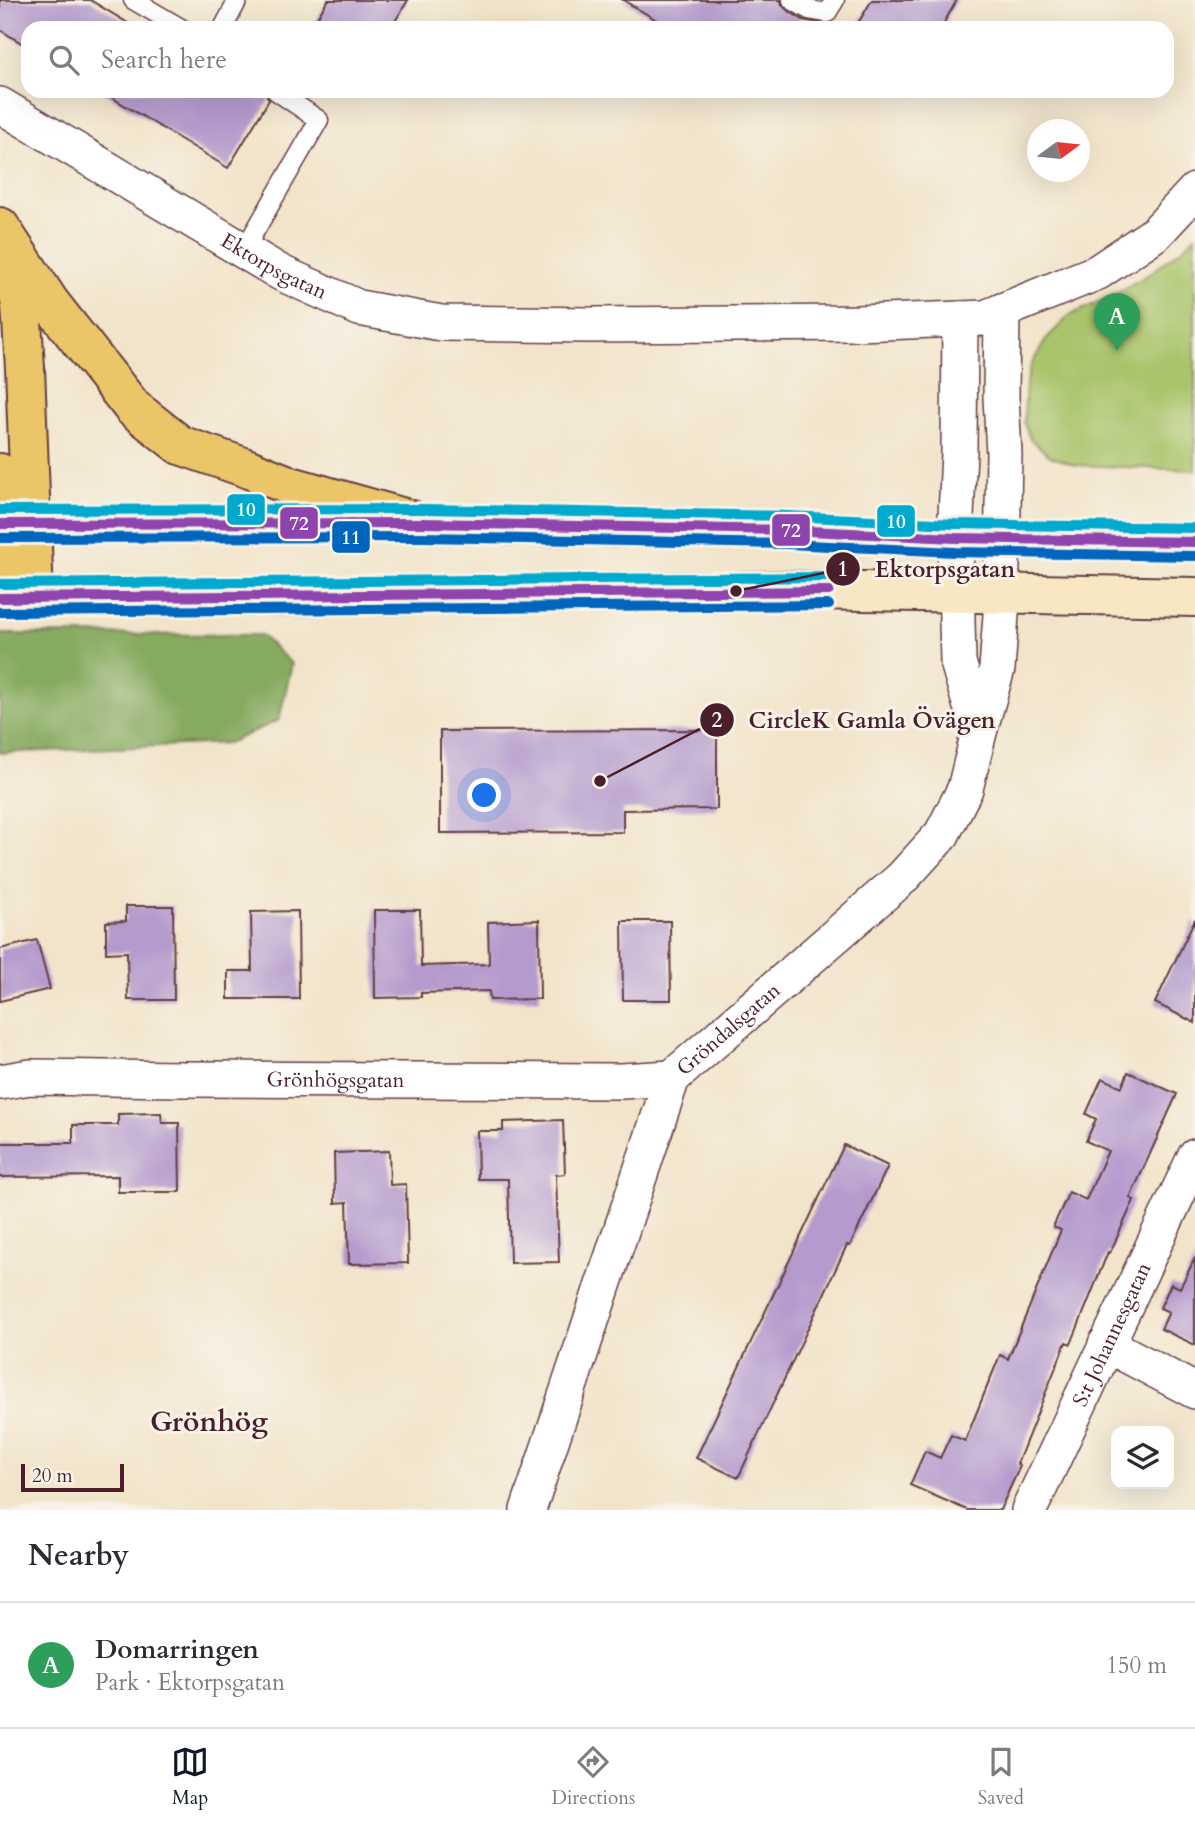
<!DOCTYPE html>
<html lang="en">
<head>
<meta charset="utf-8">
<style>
	:root { --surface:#fff; --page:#f7f7f7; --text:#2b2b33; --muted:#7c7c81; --line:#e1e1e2; --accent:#111827 }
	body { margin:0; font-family:Cardo,serif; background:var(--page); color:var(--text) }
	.controls { position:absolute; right:21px; bottom:21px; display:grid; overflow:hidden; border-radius:14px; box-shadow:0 7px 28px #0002 }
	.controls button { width:63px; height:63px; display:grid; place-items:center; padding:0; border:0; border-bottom:2px solid var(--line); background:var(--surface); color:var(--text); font:35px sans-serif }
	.compass { position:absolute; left:1027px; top:119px; width:63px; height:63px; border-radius:50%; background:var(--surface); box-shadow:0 7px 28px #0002; rotate:75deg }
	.scale { position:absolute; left:21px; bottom:18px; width:103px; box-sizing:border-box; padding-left:7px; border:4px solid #4a1f2b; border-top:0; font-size:19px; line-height:24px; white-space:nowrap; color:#4a1f2b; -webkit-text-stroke:5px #f7f3e8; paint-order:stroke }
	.you { position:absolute; left:485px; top:796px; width:24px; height:24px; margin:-18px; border:5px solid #fff; border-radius:50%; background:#1a73e8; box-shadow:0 0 0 10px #1a73e833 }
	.badge { display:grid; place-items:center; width:46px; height:46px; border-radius:50%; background:var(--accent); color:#fff; font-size:23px; font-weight:700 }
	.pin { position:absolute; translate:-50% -58px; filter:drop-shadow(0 2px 4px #0008) }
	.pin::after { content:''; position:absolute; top:37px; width:24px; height:21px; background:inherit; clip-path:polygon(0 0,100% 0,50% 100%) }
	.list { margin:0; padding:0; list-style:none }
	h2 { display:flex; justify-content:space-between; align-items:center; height:91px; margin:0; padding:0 28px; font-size:30px }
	h2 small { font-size:23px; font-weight:400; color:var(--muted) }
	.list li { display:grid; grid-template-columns:46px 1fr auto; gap:21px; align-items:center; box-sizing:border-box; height:126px; padding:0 28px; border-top:2px solid var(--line) }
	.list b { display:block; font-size:26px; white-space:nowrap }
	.list p { margin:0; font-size:23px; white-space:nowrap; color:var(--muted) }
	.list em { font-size:23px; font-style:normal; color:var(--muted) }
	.icon { flex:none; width:38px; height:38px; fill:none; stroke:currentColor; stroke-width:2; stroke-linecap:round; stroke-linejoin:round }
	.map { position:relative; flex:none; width:1195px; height:1510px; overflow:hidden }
	.search { position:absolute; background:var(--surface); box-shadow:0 7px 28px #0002; left:21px; right:21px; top:21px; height:77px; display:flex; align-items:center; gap:18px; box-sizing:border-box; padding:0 24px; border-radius:21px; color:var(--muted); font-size:26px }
	.sheet { height:217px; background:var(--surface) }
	nav { display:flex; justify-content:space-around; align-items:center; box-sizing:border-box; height:98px; border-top:2px solid var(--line); background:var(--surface); font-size:19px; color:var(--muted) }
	nav a { display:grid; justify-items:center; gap:4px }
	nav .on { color:var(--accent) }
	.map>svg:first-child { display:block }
</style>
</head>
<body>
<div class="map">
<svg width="1195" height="1510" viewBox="0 0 1195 1510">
	<rect width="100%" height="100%" fill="#f7f3e8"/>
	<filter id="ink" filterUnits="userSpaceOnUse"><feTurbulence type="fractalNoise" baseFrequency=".0143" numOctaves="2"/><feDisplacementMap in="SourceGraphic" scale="14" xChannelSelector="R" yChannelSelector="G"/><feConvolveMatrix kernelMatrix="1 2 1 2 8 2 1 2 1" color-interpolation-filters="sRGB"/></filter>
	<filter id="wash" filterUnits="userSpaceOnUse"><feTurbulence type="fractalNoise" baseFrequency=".00686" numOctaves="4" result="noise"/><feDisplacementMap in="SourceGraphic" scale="28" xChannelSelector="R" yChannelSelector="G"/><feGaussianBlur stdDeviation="1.57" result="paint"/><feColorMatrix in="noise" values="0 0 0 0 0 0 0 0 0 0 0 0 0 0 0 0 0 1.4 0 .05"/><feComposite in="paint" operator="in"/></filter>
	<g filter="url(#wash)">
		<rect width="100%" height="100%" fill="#f2e4ca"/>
		<!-- green -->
		<path fill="#a9c46a" stroke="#7a724a" stroke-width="2" d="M1195 236V470L1075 465 1050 456 1030 439 1024 422 1026 384 1031 365 1047 338 1070 315 1106 299 1149 274 1188 244Z"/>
		<!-- forest -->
		<path fill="#86aa5e" stroke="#686444" stroke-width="2" d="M0 634 261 635 292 664 279 720 228 743 0 753Z"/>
		<g id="blocks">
			<!-- building -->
			<path fill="#b49acd" d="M0 0H90L136 28H28V47L0 30Z
				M328 0H408L391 28H311Z
				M623 0H781L782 5 786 9 803 20 824 24 830 28H670Z
				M872 0H957L941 28H855Z
				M101 91H265L269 100 228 168Z
				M717 730V809L623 810V832L440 833V731Z
				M126 906H173L174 1000H128L127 952 106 953V922L126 921Z
				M374 910H420L421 966 489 964 488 922 539 920 540 999 490 1000 489 991 421 993V997L375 998Z
				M298 911 299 999H228V971H252L251 912Z
				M1195 919V1023L1155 1003Z
				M622 921H670L671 1000H623Z
				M37 940 50 989 0 1001V949Z
				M1128 1072 1177 1094 1130 1198 1134 1200 1110 1253 1108 1252 1071 1344 1066 1342 1017 1464 1020 1466 1000 1510H967L910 1485 925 1451 940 1458 951 1435 965 1441 1000 1355 1008 1359 1061 1230 1053 1227 1069 1192 1086 1200 1108 1151 1086 1141 1096 1119 1086 1114 1102 1078 1122 1087Z
				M161 1113 162 1123H179L180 1192H118V1176L0 1177V1143H73V1125H118V1114Z
				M563 1120 565 1174 556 1175 559 1262 510 1263 508 1179H478L477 1131H503V1122Z
				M844 1145 888 1166 850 1246 847 1245 738 1478 696 1458Z
				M389 1151 390 1185 406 1184 408 1263 349 1264 347 1202 335 1203 334 1153Z
				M1195 1258V1345L1161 1329 1169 1312 1160 1308 1171 1284 1180 1288Z"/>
		</g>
	</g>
	<g filter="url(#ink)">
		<use href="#blocks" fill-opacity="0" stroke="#633d43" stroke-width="2"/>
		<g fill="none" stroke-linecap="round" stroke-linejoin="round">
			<!-- service casing -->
			<g stroke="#633d43" stroke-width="21">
				<path id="service" d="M133 0 181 28
					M792 0 809 10 827 13 835 0
					M223 28 238 0
					M244 250 319 120 276 91"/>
			</g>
			<!-- minor casing -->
			<g stroke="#633d43" stroke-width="38">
				<g id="minor">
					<path id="s1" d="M0 105 281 273 359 308 441 323 590 325 858 323 985 318 1098 272 1156 233 1195 191"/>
					<path d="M960 319 959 452 955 538 958 662 970 703 980 728"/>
					<path id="s2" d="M0 1082 30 1077 183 1079 621 1081 672 1078"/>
					<path d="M1106 1344 1195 1391"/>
					<path id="s3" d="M528 1510 672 1078 902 878 942 834 965 789 980 728 997 669 1001 615 1004 454 1001 397 1002 311"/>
					<path id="s4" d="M1029 1510 1195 1157"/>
				</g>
			</g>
			<!-- secondary casing -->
			<g stroke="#633d43" stroke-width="42">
				<path id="secondary" d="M0 524 422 523 534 526 788 530 955 538 1195 542
					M2 598 350 596 810 590 1195 597"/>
			</g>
			<!-- trunk casing -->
			<g stroke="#633d43" stroke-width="42">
				<path id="trunk" d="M0 227 50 303 133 408 180 445 244 467 291 486 422 523
					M10 257 21 305 25 368 34 597
					M0 473 4 598"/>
			</g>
			<!-- service -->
			<use href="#service" stroke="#fff" stroke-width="18"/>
			<!-- minor -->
			<use href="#minor" stroke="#fff" stroke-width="35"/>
			<!-- secondary -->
			<use href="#secondary" stroke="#f7e8c3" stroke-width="38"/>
			<!-- trunk -->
			<use href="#trunk" stroke="#ebc669" stroke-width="38"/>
			<!-- bus-1 casing -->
			<g stroke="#f7f3e8" stroke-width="16">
				<path id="bus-1" d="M0 524 422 523 788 530 955 538 1195 542
					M0 598 829 591"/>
			</g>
			<!-- bus-2 casing -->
			<g stroke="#f7f3e8" stroke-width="16">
				<path id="bus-2" d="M0 538 422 537 788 544 955 552 1195 556
					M0 612 829 605"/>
			</g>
			<!-- bus-3 casing -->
			<g stroke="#f7f3e8" stroke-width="16">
				<path id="bus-3" d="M0 510 422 509 788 516 955 524 1195 528
					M0 584 829 577"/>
			</g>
			<!-- bus-1 -->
			<use href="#bus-1" stroke="#8e44ad" stroke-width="10"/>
			<!-- bus-2 -->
			<use href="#bus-2" stroke="#0065bd" stroke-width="10"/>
			<!-- bus-3 -->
			<use href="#bus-3" stroke="#00a9ce" stroke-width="10"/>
		</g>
	</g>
	<g text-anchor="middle" stroke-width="6" stroke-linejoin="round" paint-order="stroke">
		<!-- street labels -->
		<g font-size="21" fill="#4a1f2b" stroke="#f7f3e8">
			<text dy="7" stroke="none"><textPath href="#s1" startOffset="318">Ektorpsgatan</textPath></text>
			<text dy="7" stroke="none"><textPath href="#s3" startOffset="530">Gröndalsgatan</textPath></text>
			<text dy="7" stroke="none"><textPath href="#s2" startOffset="336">Grönhögsgatan</textPath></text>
			<text dy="7" stroke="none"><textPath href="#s4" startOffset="194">S:t Johannesgatan</textPath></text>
		</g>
		<!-- district labels -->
		<g font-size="28" font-weight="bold" fill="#4a1f2b" stroke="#f7f3e8">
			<text x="209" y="1431">Grönhög</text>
		</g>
	</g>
	<!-- callouts -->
	<path fill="none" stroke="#4a1f2b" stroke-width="2.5" d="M736 591L843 569M600 781L717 720"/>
	<g fill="#4a1f2b" stroke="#f7f3e8" stroke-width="2.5">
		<circle cx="736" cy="591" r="7"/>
		<circle cx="600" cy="781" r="7"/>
		<circle cx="843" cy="569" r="18"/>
		<circle cx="717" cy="720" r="18"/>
	</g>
	<g font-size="21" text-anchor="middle" font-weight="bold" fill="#fff">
		<text x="843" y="576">1</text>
		<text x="717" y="727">2</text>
	</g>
	<g font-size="23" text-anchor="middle" font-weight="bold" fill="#4a1f2b" stroke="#f7f3e8" stroke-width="6" stroke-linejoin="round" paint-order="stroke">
		<text x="945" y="577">Ektorpsgatan</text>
		<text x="872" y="728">CircleK Gamla Övägen</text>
	</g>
	<g stroke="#f7f3e8" stroke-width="2.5">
		<rect x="226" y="493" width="40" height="33" rx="7" fill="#00a9ce"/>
		<rect x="876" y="504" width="40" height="34" rx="7" fill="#00a9ce"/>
		<rect x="279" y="506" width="40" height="34" rx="7" fill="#8e44ad"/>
		<rect x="771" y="513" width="40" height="34" rx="7" fill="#8e44ad"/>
		<rect x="331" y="520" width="40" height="34" rx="7" fill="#0065bd"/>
	</g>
	<g font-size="19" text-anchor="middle" font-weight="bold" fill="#fff">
		<text x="246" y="516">10</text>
		<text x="896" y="528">10</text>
		<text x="299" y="530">72</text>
		<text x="791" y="537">72</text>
		<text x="351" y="544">11</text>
	</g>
</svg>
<div class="controls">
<button><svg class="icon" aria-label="layers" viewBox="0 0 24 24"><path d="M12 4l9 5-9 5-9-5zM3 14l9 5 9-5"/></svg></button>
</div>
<svg class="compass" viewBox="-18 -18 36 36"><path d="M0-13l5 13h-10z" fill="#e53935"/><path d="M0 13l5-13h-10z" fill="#7c7c81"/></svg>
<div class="scale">20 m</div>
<div class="you"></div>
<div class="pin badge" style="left:1117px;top:351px;background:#2e9e5b">A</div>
<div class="search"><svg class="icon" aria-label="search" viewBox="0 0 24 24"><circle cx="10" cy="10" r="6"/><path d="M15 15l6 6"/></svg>Search here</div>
</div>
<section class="sheet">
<h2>Nearby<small></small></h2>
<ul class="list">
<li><span class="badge" style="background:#2e9e5b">A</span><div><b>Domarringen</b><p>Park · Ektorpsgatan</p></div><em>150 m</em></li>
</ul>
</section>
<nav>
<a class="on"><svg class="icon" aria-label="map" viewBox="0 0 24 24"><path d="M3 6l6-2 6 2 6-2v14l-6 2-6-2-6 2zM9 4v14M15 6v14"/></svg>Map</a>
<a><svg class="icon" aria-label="directions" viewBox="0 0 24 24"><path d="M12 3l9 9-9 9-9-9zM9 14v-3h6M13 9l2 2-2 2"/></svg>Directions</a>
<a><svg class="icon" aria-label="saved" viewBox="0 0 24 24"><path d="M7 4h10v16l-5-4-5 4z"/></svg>Saved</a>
</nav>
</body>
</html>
